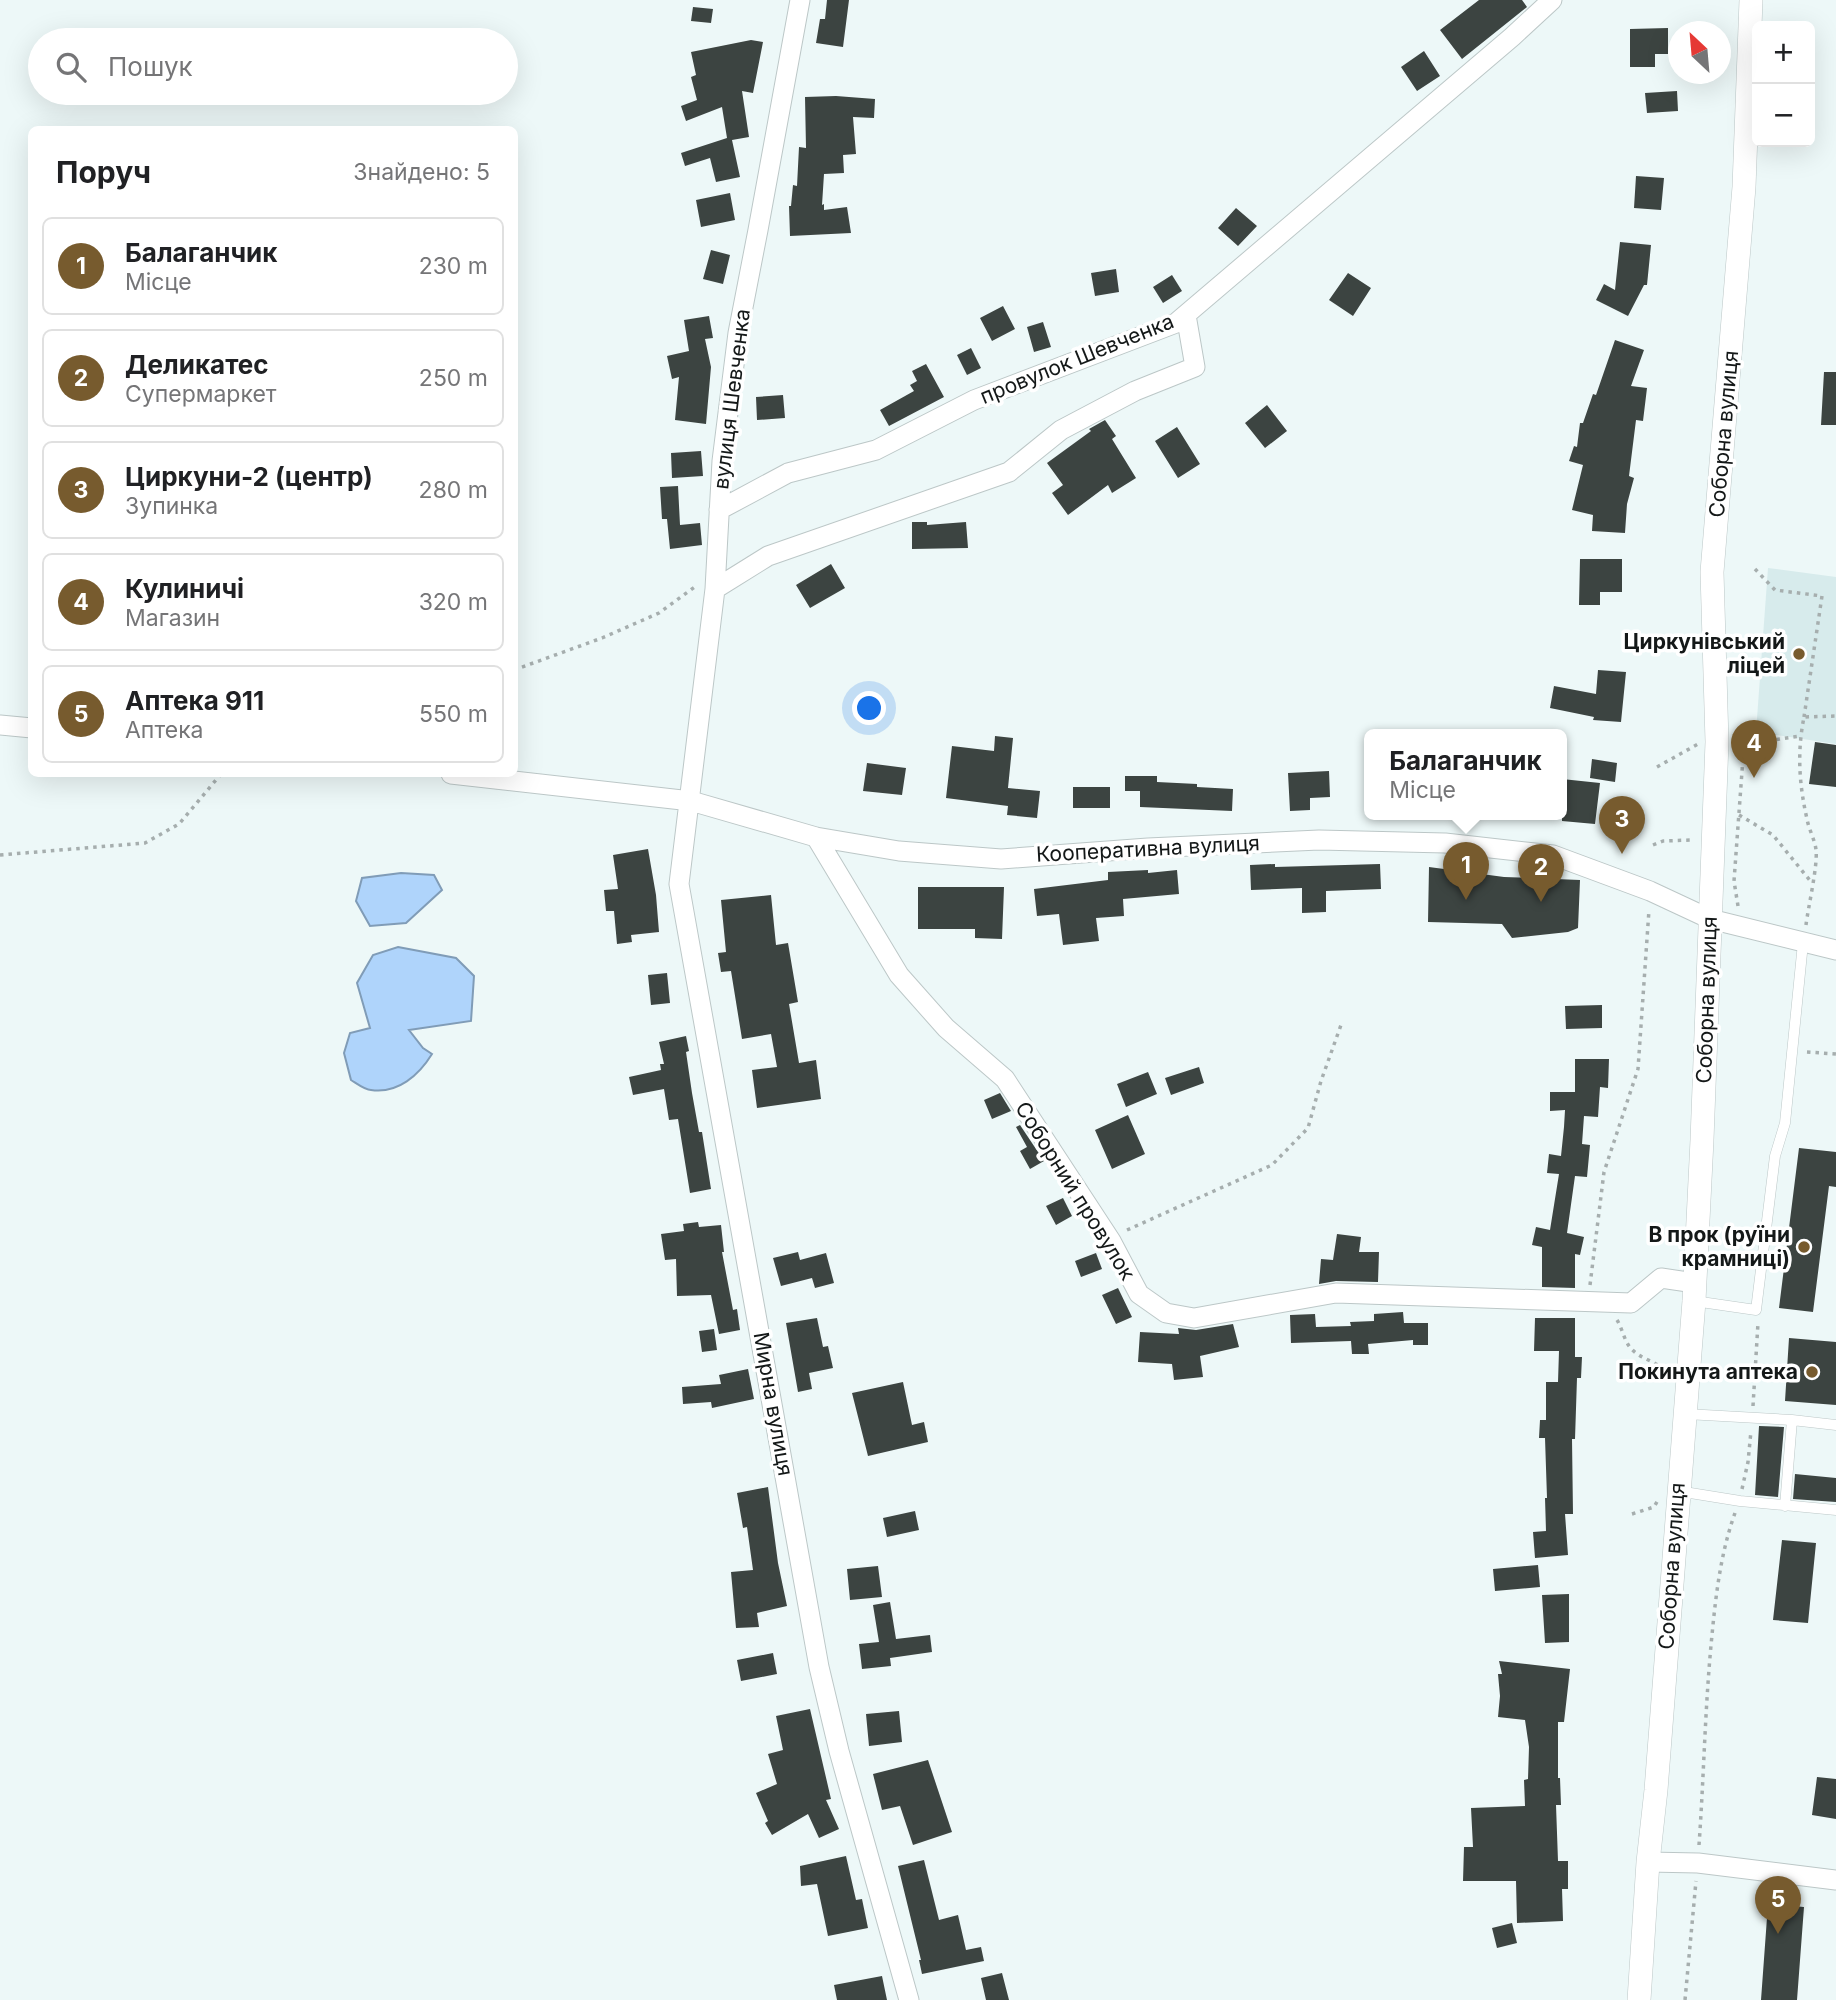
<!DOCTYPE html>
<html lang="uk">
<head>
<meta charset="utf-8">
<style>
	:root { --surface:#fff; --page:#f6f6f6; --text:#202124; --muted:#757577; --line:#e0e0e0; --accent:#775b2e }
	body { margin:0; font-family:Inter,sans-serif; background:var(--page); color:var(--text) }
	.controls { position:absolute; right:21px; top:21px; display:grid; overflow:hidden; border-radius:10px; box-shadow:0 7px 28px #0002 }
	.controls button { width:63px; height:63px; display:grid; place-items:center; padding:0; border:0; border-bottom:2px solid var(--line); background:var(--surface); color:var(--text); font:35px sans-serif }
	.compass { position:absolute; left:1668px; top:21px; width:63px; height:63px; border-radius:50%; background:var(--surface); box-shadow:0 7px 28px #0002; rotate:334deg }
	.you { position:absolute; left:870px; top:709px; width:24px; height:24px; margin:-18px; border:5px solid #fff; border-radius:50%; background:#1a73e8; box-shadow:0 0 0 10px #1a73e833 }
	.badge { display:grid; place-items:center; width:46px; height:46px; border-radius:50%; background:var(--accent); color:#fff; font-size:23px; font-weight:700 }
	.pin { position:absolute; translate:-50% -58px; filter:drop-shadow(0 2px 4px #0008) }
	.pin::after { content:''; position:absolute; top:37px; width:24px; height:21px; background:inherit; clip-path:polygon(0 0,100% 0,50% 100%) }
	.popup { position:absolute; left:1364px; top:729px; width:203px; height:91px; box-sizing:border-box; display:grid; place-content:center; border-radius:10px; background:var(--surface); filter:drop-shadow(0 2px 5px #0005); font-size:23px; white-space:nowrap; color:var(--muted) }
	.popup b { font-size:26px; color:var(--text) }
	.popup::after { content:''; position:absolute; left:50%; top:100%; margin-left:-14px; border:14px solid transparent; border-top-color:var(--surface) }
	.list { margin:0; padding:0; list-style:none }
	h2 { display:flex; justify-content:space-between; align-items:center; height:91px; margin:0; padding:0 28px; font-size:30px }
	h2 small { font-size:23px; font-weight:400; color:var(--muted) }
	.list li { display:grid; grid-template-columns:46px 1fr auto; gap:21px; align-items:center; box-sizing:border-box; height:98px; margin:0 14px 14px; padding:0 14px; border:2px solid var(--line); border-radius:10px }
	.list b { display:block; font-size:26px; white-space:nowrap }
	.list p { margin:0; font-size:23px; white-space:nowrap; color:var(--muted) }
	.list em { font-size:23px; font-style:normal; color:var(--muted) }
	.icon { flex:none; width:38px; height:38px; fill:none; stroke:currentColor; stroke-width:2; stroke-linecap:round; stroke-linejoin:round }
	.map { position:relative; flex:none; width:1836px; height:2000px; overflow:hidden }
	.search { position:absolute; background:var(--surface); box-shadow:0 7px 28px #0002; left:28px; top:28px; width:490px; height:77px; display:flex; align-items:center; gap:18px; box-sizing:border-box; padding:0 24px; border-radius:38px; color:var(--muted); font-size:26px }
	.panel { position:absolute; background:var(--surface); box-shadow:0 7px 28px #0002; left:28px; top:126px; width:490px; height:651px; border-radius:10px }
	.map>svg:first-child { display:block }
</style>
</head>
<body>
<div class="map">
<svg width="1836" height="2000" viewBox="0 0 1836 2000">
	<rect width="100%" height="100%" fill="#edf8f8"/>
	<!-- built -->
	<path fill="#d7ebec" d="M1768 568 1836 577V744L1756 732Z"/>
	<!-- water -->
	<path fill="#afd4fb" stroke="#809cb7" stroke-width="2" d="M401 873 434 875 442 890 406 923 370 926 356 901 362 878Z
		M398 947 456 958 474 976 471 1021 409 1030 423 1048 432 1054C419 1075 398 1094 371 1090 365 1090 356 1083 351 1080L344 1053 350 1033 370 1028 357 983 373 955Z"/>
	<!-- building -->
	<path fill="#3c4441" d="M827 0H849L843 47 816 43 820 19H825Z
		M1479 0H1522L1527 7 1462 59 1440 30Z
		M693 7 713 9 711 23 691 21Z
		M1668 28V54H1655V67H1630V29Z
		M751 40 763 42 753 93 742 91 749 137 732 140 740 177 716 182 710 158 685 166 681 153 727 138 722 107 686 121 681 106 697 100 691 77 696 75 691 52Z
		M1424 51 1440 76 1417 91 1401 67Z
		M1677 91 1678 111 1647 113 1645 93Z
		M836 96 875 99 874 118 853 117 856 154 843 155 844 173 824 174 822 205 824 204V210L847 207 851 233 790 236 789 206H791L793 185 797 186 799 147 806 148 805 97Z
		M1636 176 1664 178 1661 210 1634 208Z
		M730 193 735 220 701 227 696 200Z
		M1236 208 1257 226 1238 246 1218 228Z
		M1620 242 1651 245 1647 285H1644L1628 316 1596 300 1604 284 1615 290Z
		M711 250 730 255 723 284 703 279Z
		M1116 269 1119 292 1095 296 1091 273Z
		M1348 273 1371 288 1353 316 1329 300Z
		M1172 275 1182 291 1163 303 1153 287Z
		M1003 306 1015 329 992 341 980 318Z
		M709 316 713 338 705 339 711 367 706 424 675 420 679 377 672 379 667 356 689 351 684 320Z
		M1043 322 1051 347 1034 352 1027 327Z
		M1615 340 1644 350 1631 386 1647 388 1643 421 1636 420 1629 476 1634 478 1627 504 1625 533 1592 531 1593 515 1572 510 1583 465 1569 461 1574 446 1577 447 1580 423H1583L1593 394 1596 395Z
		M971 348 981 368 967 375 957 355Z
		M926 364 944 397 889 426 880 410 914 391 910 385 917 381 912 371Z
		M1824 372H1836V425H1821Z
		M783 395 785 418 757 420 756 397Z
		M1267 405 1287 431 1265 448 1245 423Z
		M1105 420 1116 436 1112 439 1136 478 1112 493 1108 485 1068 515 1052 493 1063 485 1047 463 1091 431 1089 429Z
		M1177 427 1200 464 1178 478 1155 441Z
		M701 451 703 476 672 478 671 453Z
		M678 486 680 525 700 523 702 545 670 549 667 519H662L660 487Z
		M912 522H927V525L966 522 968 548 912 549Z
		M1580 559H1622V592H1600V605H1579Z
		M831 564 845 588 810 608 796 585Z
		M1598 670 1626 672 1621 722 1593 720 1594 717 1550 708 1554 686 1596 694Z
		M995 736 1013 738 1008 788 1040 791 1037 818 1007 815 1008 806 946 798 952 746 994 751Z
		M1815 742 1836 745V787L1809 784Z
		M1592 759 1617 763 1615 782 1590 778Z
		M867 763 906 768 902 795 863 791Z
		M1329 771 1330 797 1310 798V810L1290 811 1288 773Z
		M1125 776H1157V782L1197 784V787L1233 789 1232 811 1140 807V791H1125Z
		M1562 779 1600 783 1595 824 1562 821Z
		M1073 787H1110V808H1073Z
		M648 849 656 895 659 932 631 935 632 942 617 944 614 911H606L604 890 618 889 613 855Z
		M1275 864V867L1380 864 1381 889 1326 891V912L1302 913V888L1251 890 1250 865Z
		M1429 867 1504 877 1580 880 1578 928 1568 932 1512 938 1502 924 1428 922Z
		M1148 870V873L1177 870 1179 894 1123 899 1124 916 1096 918 1099 941 1063 945 1059 914 1037 916 1034 889 1108 880V872Z
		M918 887H1004L1002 939 975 938V929H918Z
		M771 895 776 945 788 943 798 1002 789 1004 799 1063 816 1060 821 1099 757 1108 752 1070 777 1067 771 1034 742 1039 731 971 721 972 718 953 726 952 721 900Z
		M667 973 670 1003 651 1005 648 975Z
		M1602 1005V1028L1566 1029 1565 1006Z
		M686 1036 689 1051 686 1052 692 1093 699 1132H702L711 1189 690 1193 678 1119 669 1120 664 1089 633 1095 629 1077 661 1070 660 1064H664L659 1042Z
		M1575 1059H1609L1608 1088 1600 1087 1598 1117 1584 1116 1582 1144 1590 1145 1587 1177 1575 1176 1567 1233 1584 1237 1580 1255 1575 1254V1288L1542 1287V1247L1532 1245 1536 1227 1550 1230 1559 1174 1547 1173 1549 1154 1561 1156 1564 1127 1565 1110 1550 1111V1092H1575Z
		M1199 1067 1204 1083 1171 1095 1165 1078Z
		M1148 1072 1157 1094 1126 1107 1117 1084Z
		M1000 1093 1011 1111 992 1119 984 1100Z
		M1128 1115 1145 1154 1112 1169 1095 1130Z
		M1020 1125 1044 1161 1030 1169 1020 1151 1027 1147 1016 1127Z
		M1799 1148 1836 1152V1187L1829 1186 1813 1312 1779 1308Z
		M1063 1198 1072 1216 1056 1225 1046 1206Z
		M698 1222 699 1227 721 1225 724 1252H722L733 1310 737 1309 740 1330 719 1334 711 1295 677 1296 676 1259 665 1260 661 1234 684 1231 683 1224Z
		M1337 1234 1361 1237 1359 1252H1379L1378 1282 1336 1281 1319 1284 1321 1259 1333 1260Z
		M798 1252 800 1260 826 1253 834 1283 815 1288 812 1278 781 1286 773 1258Z
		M1096 1253 1102 1269 1081 1277 1075 1261Z
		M1118 1288 1132 1317 1116 1324 1102 1295Z
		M1403 1312 1404 1323H1428V1345H1413V1340L1368 1344 1369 1354H1352L1351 1341 1291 1343 1290 1315 1315 1314 1316 1327 1351 1326 1350 1322 1374 1321V1314Z
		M817 1318 823 1347 828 1346 833 1368 809 1373 812 1389 798 1392 786 1323Z
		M1535 1318H1575V1357H1582L1581 1378H1577L1575 1439H1572L1573 1514H1565L1568 1555 1535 1558 1533 1532 1546 1531 1545 1498H1547L1545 1438H1539L1540 1420H1546V1382H1558L1559 1351H1534Z
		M1233 1324 1239 1347 1200 1356 1203 1377 1174 1380 1172 1364 1138 1362 1140 1332 1179 1334 1178 1328 1196 1330Z
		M714 1329 717 1350 702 1352 699 1331Z
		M1789 1338 1836 1342V1405L1785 1401Z
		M748 1369 754 1399 712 1408 711 1402 683 1404 682 1387 721 1384 719 1375Z
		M903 1382 912 1425 924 1422 928 1442 868 1456 852 1393Z
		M1759 1426 1784 1427 1778 1497 1755 1495Z
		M1795 1474 1836 1478V1502L1793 1499Z
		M768 1487 778 1563 787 1606 757 1613 759 1627 736 1628 731 1572 753 1570 747 1527 743 1528 737 1493Z
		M915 1511 919 1530 887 1537 883 1518Z
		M1782 1540 1816 1543 1808 1623 1773 1620Z
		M1538 1565 1540 1587 1495 1591 1493 1569Z
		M878 1566 882 1597 850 1600 847 1569Z
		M1569 1594V1642L1545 1643 1542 1595Z
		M890 1602 896 1639 930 1635 932 1652 890 1658 891 1666 862 1669 859 1644 879 1642 873 1605Z
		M773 1653 777 1674 741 1681 737 1660Z
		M1499 1661 1570 1669 1564 1722H1558V1778H1560L1561 1805H1556L1558 1861H1568V1889H1562L1563 1921 1517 1923 1516 1881H1463L1464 1847H1473L1471 1808 1525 1806 1524 1780 1528 1779 1529 1747 1525 1720 1498 1717 1500 1696 1498 1674H1502Z
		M810 1709 831 1799 826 1800 839 1829 819 1838 808 1814 772 1835 765 1823 768 1821 756 1793 777 1784 768 1754 783 1750 776 1716Z
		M899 1711 902 1742 869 1746 866 1714Z
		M928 1760 952 1832 913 1845 900 1806 882 1810 873 1774Z
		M1817 1777 1836 1779V1819L1812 1815Z
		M846 1856 856 1900 862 1899 868 1928 828 1936 817 1884 801 1886 800 1866Z
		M924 1860 939 1920 958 1915 966 1950 981 1947 984 1961 922 1974 919 1960H921L898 1866Z
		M1768 1904 1804 1907 1797 2000H1761Z
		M1512 1923 1517 1943 1497 1948 1492 1928Z
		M1002 1973 1009 2000H986L981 1978Z
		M882 1976 887 2000H837L834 1985Z"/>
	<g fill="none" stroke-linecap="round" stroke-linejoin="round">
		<!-- service casing -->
		<g stroke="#bcc7c7" stroke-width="11">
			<path id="service" d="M1694 1301 1756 1310 1775 1156 1785 1123 1803 943
				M1686 1414 1792 1420 1785 1506
				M1792 1420 1836 1425
				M1678 1491 1740 1501 1836 1510"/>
		</g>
		<!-- minor casing -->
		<g stroke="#bcc7c7" stroke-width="21">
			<path id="minor" d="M800 0 758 230 738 333 722 461 715 589 679 884 819 1667 839 1751 909 2000
				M719 510 788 473 876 450 974 400 1176 323 1512 37 1552 0
				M715 589 768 556 1009 472 1061 430 1135 391 1195 367 1186 315
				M0 725 32 728
				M451 774 691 801 816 837 899 851 1001 859 1148 848 1319 840 1445 843 1553 855 1650 891 1710 919 1836 950
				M816 837 899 975 946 1028 1005 1079 1111 1241 1139 1294 1166 1313 1194 1318 1336 1293 1631 1303 1661 1278 1695 1283
				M1648 1862 1698 1863 1836 1880"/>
		</g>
		<!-- tertiary casing -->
		<g stroke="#bcc7c7" stroke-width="24">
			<path id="tertiary" d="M1639 2000 1648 1862 1656 1790 1694 1301 1702 1140 1717 742 1712 572 1744 187 1751 0"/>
		</g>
		<!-- path -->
		<path stroke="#a6aeae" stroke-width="3.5" stroke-dasharray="3.5 5" stroke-linecap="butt" d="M1755 569 1775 590 1822 596 1804 717
			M514 670 602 638 659 613 696 586
			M1657 767 1698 744
			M1739 815 1773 835 1812 883
			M1653 845 1663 841 1692 840
			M0 855 145 843 179 824 221 774
			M1738 906 1734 881 1744 744 1801 736
			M1806 925C1808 908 1818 865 1816 850 1815 840 1809 830 1807 819 1799 784 1797 752 1804 717L1836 716
			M1807 1052 1836 1054
			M1127 1230 1272 1165 1308 1128 1321 1081 1341 1025
			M1590 1285 1604 1172 1638 1069 1649 910
			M1617 1320C1622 1328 1624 1339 1629 1346 1639 1360 1657 1360 1667 1373
			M1753 1406 1758 1323
			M1742 1489 1748 1462 1751 1431
			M1632 1514 1654 1507 1658 1500
			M1699 1845C1704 1775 1705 1705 1712 1635 1716 1593 1721 1552 1735 1513
			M1685 2000 1696 1881"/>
		<!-- service -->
		<use href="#service" stroke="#fff" stroke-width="10"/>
		<!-- minor -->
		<use href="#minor" stroke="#fff" stroke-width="19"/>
		<!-- tertiary -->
		<use href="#tertiary" stroke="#fff" stroke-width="23"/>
	</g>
	<!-- markers -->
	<g fill="#775b2e" stroke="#fff" stroke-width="2.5">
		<circle cx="1799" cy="654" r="7"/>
		<circle cx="1804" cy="1247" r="7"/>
		<circle cx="1812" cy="1372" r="7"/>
	</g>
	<g text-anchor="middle" stroke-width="7" stroke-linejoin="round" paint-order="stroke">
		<!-- street labels -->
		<g font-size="21" fill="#141818" stroke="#fff">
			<text transform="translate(1077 359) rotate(-22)" y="7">провулок Шевченка</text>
			<text transform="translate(732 399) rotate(-83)" y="7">вулиця Шевченка</text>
			<text transform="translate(1724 434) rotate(-85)" y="7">Соборна вулиця</text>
			<text transform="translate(1148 849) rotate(-3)" y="7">Кооперативна вулиця</text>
			<text transform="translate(1707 1000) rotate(-88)" y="7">Соборна вулиця</text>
			<text transform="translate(1075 1191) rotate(58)" y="7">Соборний провулок</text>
			<text transform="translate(773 1404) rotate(80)" y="7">Мирна вулиця</text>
			<text transform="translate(1672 1566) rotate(-86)" y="7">Соборна вулиця</text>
		</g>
		<!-- poi labels -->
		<g font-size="21" font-weight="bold" fill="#141818" stroke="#fff" text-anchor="end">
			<text x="1785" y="649">Циркунівський<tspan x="1785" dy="24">ліцей</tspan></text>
			<text x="1790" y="1242">В прок (руїни<tspan x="1790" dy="24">крамниці)</tspan></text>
			<text x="1798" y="1379">Покинута аптека</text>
		</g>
	</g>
</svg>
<div class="controls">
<button>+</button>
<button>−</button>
</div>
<svg class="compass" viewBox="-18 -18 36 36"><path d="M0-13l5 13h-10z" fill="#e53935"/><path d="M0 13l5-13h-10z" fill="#757577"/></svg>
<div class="you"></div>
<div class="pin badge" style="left:1466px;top:900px">1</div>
<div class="popup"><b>Балаганчик</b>Місце</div>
<div class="pin badge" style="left:1541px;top:902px">2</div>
<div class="pin badge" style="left:1622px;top:854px">3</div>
<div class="pin badge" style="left:1754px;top:778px">4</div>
<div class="pin badge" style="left:1778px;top:1934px">5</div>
<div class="search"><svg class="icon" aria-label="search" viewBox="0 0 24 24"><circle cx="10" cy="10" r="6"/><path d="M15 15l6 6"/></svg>Пошук</div>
<section class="panel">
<h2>Поруч<small>Знайдено: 5</small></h2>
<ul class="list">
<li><span class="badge">1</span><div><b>Балаганчик</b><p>Місце</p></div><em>230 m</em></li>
<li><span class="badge">2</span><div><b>Деликатес</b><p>Супермаркет</p></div><em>250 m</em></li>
<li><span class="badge">3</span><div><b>Циркуни-2 (центр)</b><p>Зупинка</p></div><em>280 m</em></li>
<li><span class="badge">4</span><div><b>Кулиничі</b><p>Магазин</p></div><em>320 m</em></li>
<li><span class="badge">5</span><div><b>Аптека 911</b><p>Аптека</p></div><em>550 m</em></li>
</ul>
</section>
</div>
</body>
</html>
